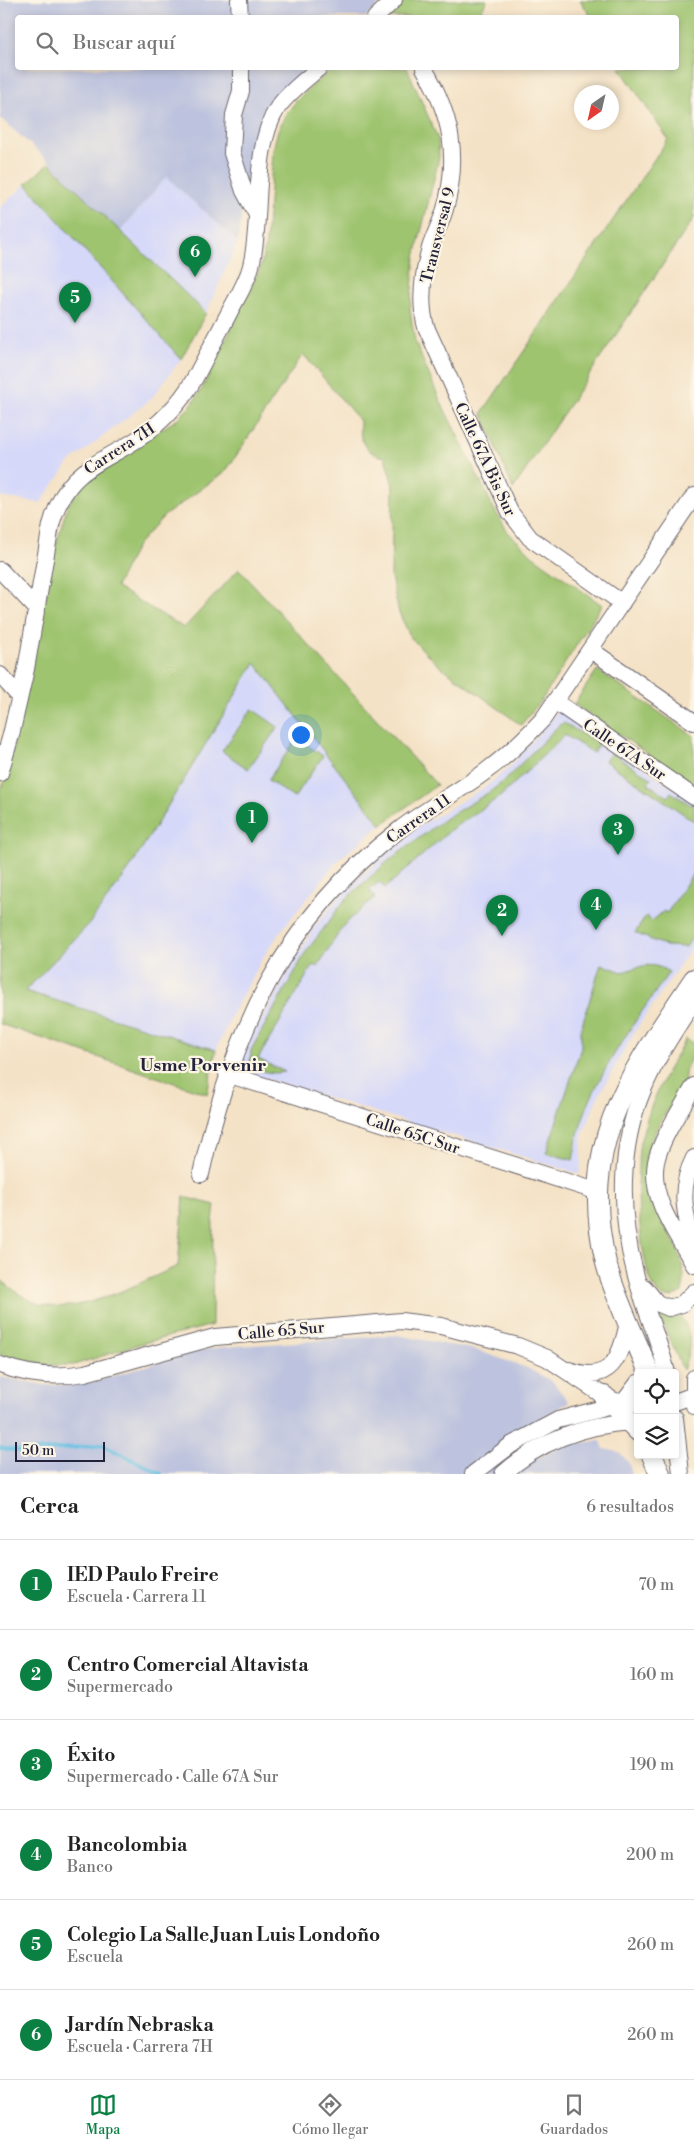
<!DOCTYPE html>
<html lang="es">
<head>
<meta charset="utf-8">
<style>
	:root { --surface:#fff; --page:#f2f2f2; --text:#222; --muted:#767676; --line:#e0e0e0; --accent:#0b8043 }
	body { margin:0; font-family:"Libre Bodoni",serif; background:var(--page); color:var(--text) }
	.controls { position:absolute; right:15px; bottom:15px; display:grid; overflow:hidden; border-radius:5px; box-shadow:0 2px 8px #0003 }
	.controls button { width:45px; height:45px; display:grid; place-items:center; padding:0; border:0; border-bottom:1px solid var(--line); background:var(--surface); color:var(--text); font:25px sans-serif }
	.compass { position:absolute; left:574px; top:85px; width:45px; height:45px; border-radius:50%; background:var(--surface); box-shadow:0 2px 8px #0003; rotate:214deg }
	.scale { position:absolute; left:15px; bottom:12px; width:90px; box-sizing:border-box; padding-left:5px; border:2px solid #22223b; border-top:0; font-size:14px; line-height:18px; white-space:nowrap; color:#22223b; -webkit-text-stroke:4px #fcf5e5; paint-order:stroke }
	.you { position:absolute; left:300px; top:734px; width:18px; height:18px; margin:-12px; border:4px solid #fff; border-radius:50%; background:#1a73e8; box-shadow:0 0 0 8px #1a73e833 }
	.badge { display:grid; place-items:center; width:32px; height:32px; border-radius:50%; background:var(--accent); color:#fff; font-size:16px; font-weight:700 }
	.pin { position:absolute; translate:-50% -41px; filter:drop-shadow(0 1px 2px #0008) }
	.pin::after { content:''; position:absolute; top:26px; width:18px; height:15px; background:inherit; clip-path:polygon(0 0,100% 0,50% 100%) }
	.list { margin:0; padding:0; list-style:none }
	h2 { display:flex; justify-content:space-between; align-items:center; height:65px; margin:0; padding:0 20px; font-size:21px }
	h2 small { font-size:16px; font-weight:400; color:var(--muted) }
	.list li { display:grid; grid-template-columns:32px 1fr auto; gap:15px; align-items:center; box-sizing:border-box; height:90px; padding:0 20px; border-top:1px solid var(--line) }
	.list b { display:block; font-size:19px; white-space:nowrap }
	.list p { margin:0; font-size:16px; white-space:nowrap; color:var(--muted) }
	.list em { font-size:16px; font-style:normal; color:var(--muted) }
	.icon { flex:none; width:28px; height:28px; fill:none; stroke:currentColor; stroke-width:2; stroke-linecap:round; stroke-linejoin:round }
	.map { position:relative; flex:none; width:694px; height:1474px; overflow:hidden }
	.search { position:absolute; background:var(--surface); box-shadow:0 2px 8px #0003; left:15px; right:15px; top:15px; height:55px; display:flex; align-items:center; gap:12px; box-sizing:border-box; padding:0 18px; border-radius:5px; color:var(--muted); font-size:19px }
	.sheet { height:605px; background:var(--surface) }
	nav { display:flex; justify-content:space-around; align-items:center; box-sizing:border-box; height:70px; border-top:1px solid var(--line); background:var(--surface); font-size:14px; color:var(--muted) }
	nav a { display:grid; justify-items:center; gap:2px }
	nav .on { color:var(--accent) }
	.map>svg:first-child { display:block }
</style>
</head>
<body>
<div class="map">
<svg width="694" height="1474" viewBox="0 0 694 1474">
	<rect width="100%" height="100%" fill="#fcf5e5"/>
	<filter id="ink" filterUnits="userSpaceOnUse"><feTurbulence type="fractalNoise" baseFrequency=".02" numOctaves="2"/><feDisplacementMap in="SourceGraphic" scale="10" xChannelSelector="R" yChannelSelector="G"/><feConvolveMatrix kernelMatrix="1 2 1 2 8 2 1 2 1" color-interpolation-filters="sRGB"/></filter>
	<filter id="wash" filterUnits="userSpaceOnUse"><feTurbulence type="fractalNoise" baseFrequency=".0096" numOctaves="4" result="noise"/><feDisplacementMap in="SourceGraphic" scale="20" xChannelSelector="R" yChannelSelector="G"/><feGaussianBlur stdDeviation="1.12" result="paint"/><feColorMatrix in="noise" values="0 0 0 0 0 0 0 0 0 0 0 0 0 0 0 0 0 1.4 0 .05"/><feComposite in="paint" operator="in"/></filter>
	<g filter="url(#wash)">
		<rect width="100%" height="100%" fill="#f4e2c6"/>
		<!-- built -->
		<path fill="#d5d8f9" d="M166 177 238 242 206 313 120 232Z
			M26 184 181 359 151 399 70 462 40 503 0 497V208Z
			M255 662 381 825 338 860 280 932 265 954 233 1012 216 1050 24 992 89 924 130 868Z
			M560 709 694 802V944L635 1031 597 1099 583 1134 580 1174 237 1070 240 1057 314 927 344 891 410 832 485 787 509 768Z"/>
		<!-- industrial -->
		<path fill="#bdc3de" d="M0 0H384L366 17 18 18V68H310L256 141 243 202 238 242 166 177 120 232 39 152 0 118Z
			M397 1335 476 1350 527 1368 553 1382 569 1402 528 1426 540 1457 568 1444 601 1441 604 1449 619 1452 629 1463 632 1474H0V1377L44 1385H69L95 1382 190 1352 224 1347Z"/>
		<!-- green -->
		<path fill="#9fc46f" stroke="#607355" d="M406 0H487L478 17H388Z
			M580 0H694V218L513 489 482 413 668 139 620 68H676V18L591 17Z
			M332 68H407L438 139 439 158 415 257 410 310 415 342 439 398 494 509 508 532 533 556 602 605 541 701 521 725 437 664 411 638 399 613 391 577 393 486 385 457C364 453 359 441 360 421L303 354 226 471 164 516 137 545 116 587 184 628 239 569 437 785 381 825 255 663 130 868 89 924 25 991 216 1050 207 1094 0 1024V792L9 767 54 552 67 507 77 491 91 475 176 420 189 408 202 389 261 266 266 242 273 150 278 130 286 114 297 100Z
			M49 163 206 313 181 359 26 184Z
			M597 670 694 736V785L574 704Z
			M252 709 278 727 248 769 222 751Z
			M564 723 599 744 593 753 565 735 501 796 453 828 385 888 379 882 369 890 375 897 344 925 317 967 313 965 258 1059 285 1072C271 1074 259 1073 250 1061L251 1050 306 952 345 900 387 862 446 818 488 793 504 781 559 725Z
			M297 738 323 756 294 798 268 780Z
			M611 753 651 778 648 784 668 797 671 792 694 807V821L605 761Z
			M694 872V935L686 947 666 946 635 933 646 916 652 921 664 911 667 913Z
			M601 964 622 972C642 967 649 960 669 972 636 1021 596 1073 579 1130 576 1140 575 1151 573 1160L546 1153 581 1048V1028Z
			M686 1039 694 1044C694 1061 683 1064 685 1082 673 1103 646 1140 645 1164 644 1211 694 1248 682 1292 676 1295 671 1299 664 1297 637 1289 635 1167 640 1143 650 1102 664 1075 686 1039Z
			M184 1197 215 1205 213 1221 212 1325 140 1344 74 1365H44L0 1355V1279C12 1289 28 1302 43 1305 85 1314 140 1282 178 1266Z
			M678 1314C694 1332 691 1347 683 1370L659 1315Z"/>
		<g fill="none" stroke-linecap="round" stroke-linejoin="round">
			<!-- stream -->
			<path stroke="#64bfe2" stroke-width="4" d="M0 1448 26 1452 103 1445 161 1474"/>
		</g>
	</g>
	<g filter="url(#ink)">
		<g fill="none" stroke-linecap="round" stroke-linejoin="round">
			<!-- minor casing -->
			<g stroke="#6c656c" stroke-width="18">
				<path id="minor" d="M239 0 240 18
					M375 18 394 0
					M241 68V91L234 115 232 153 244 191 257 215
					M424 68C451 115 460 155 445 209 441 223 434 235 430 248 423 273 419 302 426 327L510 512 530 538 622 603
					M0 570 37 609
					M591 650 694 722
					M0 675 19 696
					M556 702 694 797
					M0 773 11 735 26 669 51 525C67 466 102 465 145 434 166 418 185 397 197 374 208 353 219 332 230 311 238 296 247 282 251 266 263 217 251 149 278 107 289 92 305 80 319 68
					M227 1074 599 1192
					M694 1086C682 1108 661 1138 656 1162 649 1199 678 1235 694 1265
					M694 1158C677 1191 686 1216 694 1250
					M201 1174C232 1035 283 918 399 830 428 807 461 791 490 768 509 754 526 737 543 719L694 496
					M644 1287 657 1303 669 1308 682 1304 694 1292
					M0 1365C27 1375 57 1378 85 1373L215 1337 401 1321 441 1326 518 1346 547 1358 604 1396 615 1401 638 1405
					M569 1370C611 1385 621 1357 628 1322
					M667 1373C659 1338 643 1306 635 1272 619 1213 619 1147 643 1090 656 1058 675 1030 694 1001
					M694 1378V1406
					M675 1402 694 1395
					M675 1418 681 1474
					M473 1474 511 1445 558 1420 623 1403 638 1383
					M503 1474C538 1442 584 1425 631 1422"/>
			</g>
			<!-- major casing -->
			<g stroke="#6c656c" stroke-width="22">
				<path id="major" d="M649 1373C635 1336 616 1301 606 1263 577 1142 631 1073 694 979
					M604 1396 638 1431
					M652 1455 660 1474"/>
			</g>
			<!-- minor -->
			<use href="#minor" stroke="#fff" stroke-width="16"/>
			<!-- major -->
			<use href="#major" stroke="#fff" stroke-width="20"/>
		</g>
	</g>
	<g text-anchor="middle" stroke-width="4.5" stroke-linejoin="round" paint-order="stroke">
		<!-- street labels -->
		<g font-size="16" fill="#22223b" stroke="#fcf5e5">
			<text transform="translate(437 235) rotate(-76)" y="6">Transversal 9</text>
			<text transform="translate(119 448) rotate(-33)" y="6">Carrera 7H</text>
			<text transform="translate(486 459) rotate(65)" y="6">Calle 67A Bis Sur</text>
			<text transform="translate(625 749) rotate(34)" y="6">Calle 67A Sur</text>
			<text transform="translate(418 818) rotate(-35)" y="6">Carrera 11</text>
			<text transform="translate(413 1133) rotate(18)" y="6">Calle 65C Sur</text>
			<text transform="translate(281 1330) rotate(-5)" y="6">Calle 65 Sur</text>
		</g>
		<!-- neighbourhood labels -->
		<g font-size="18" font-weight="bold" fill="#22223b" stroke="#fcf5e5">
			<text x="203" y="1071">Usme Porvenir</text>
		</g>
	</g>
</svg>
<div class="controls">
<button><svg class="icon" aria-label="locate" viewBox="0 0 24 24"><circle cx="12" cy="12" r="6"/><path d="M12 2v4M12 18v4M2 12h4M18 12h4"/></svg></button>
<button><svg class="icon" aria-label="layers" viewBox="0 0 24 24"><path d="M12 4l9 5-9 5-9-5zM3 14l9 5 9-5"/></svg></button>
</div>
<svg class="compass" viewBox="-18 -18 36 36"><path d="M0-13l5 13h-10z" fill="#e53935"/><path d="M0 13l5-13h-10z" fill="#767676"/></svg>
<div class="scale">50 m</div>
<div class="you"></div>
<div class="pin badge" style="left:252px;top:843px">1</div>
<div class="pin badge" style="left:502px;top:936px">2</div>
<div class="pin badge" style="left:618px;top:855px">3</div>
<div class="pin badge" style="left:596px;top:930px">4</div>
<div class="pin badge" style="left:75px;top:323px">5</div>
<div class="pin badge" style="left:195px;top:277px">6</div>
<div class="search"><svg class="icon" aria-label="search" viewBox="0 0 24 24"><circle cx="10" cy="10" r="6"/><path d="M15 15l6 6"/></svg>Buscar aquí</div>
</div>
<section class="sheet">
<h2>Cerca<small>6 resultados</small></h2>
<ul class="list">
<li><span class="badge">1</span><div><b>IED Paulo Freire</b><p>Escuela · Carrera 11</p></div><em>70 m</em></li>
<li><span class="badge">2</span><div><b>Centro Comercial Altavista</b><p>Supermercado</p></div><em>160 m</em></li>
<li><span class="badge">3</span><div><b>Éxito</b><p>Supermercado · Calle 67A Sur</p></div><em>190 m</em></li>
<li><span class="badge">4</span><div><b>Bancolombia</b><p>Banco</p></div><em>200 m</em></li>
<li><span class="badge">5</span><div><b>Colegio La Salle Juan Luis Londoño</b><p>Escuela</p></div><em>260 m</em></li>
<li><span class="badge">6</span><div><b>Jardín Nebraska</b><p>Escuela · Carrera 7H</p></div><em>260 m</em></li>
</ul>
</section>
<nav>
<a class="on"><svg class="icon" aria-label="map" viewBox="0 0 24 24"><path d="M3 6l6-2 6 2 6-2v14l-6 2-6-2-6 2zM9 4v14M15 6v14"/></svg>Mapa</a>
<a><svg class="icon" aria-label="directions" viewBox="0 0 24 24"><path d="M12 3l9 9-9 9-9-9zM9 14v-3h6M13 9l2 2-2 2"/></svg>Cómo llegar</a>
<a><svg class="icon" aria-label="saved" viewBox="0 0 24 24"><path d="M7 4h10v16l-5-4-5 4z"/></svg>Guardados</a>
</nav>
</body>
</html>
